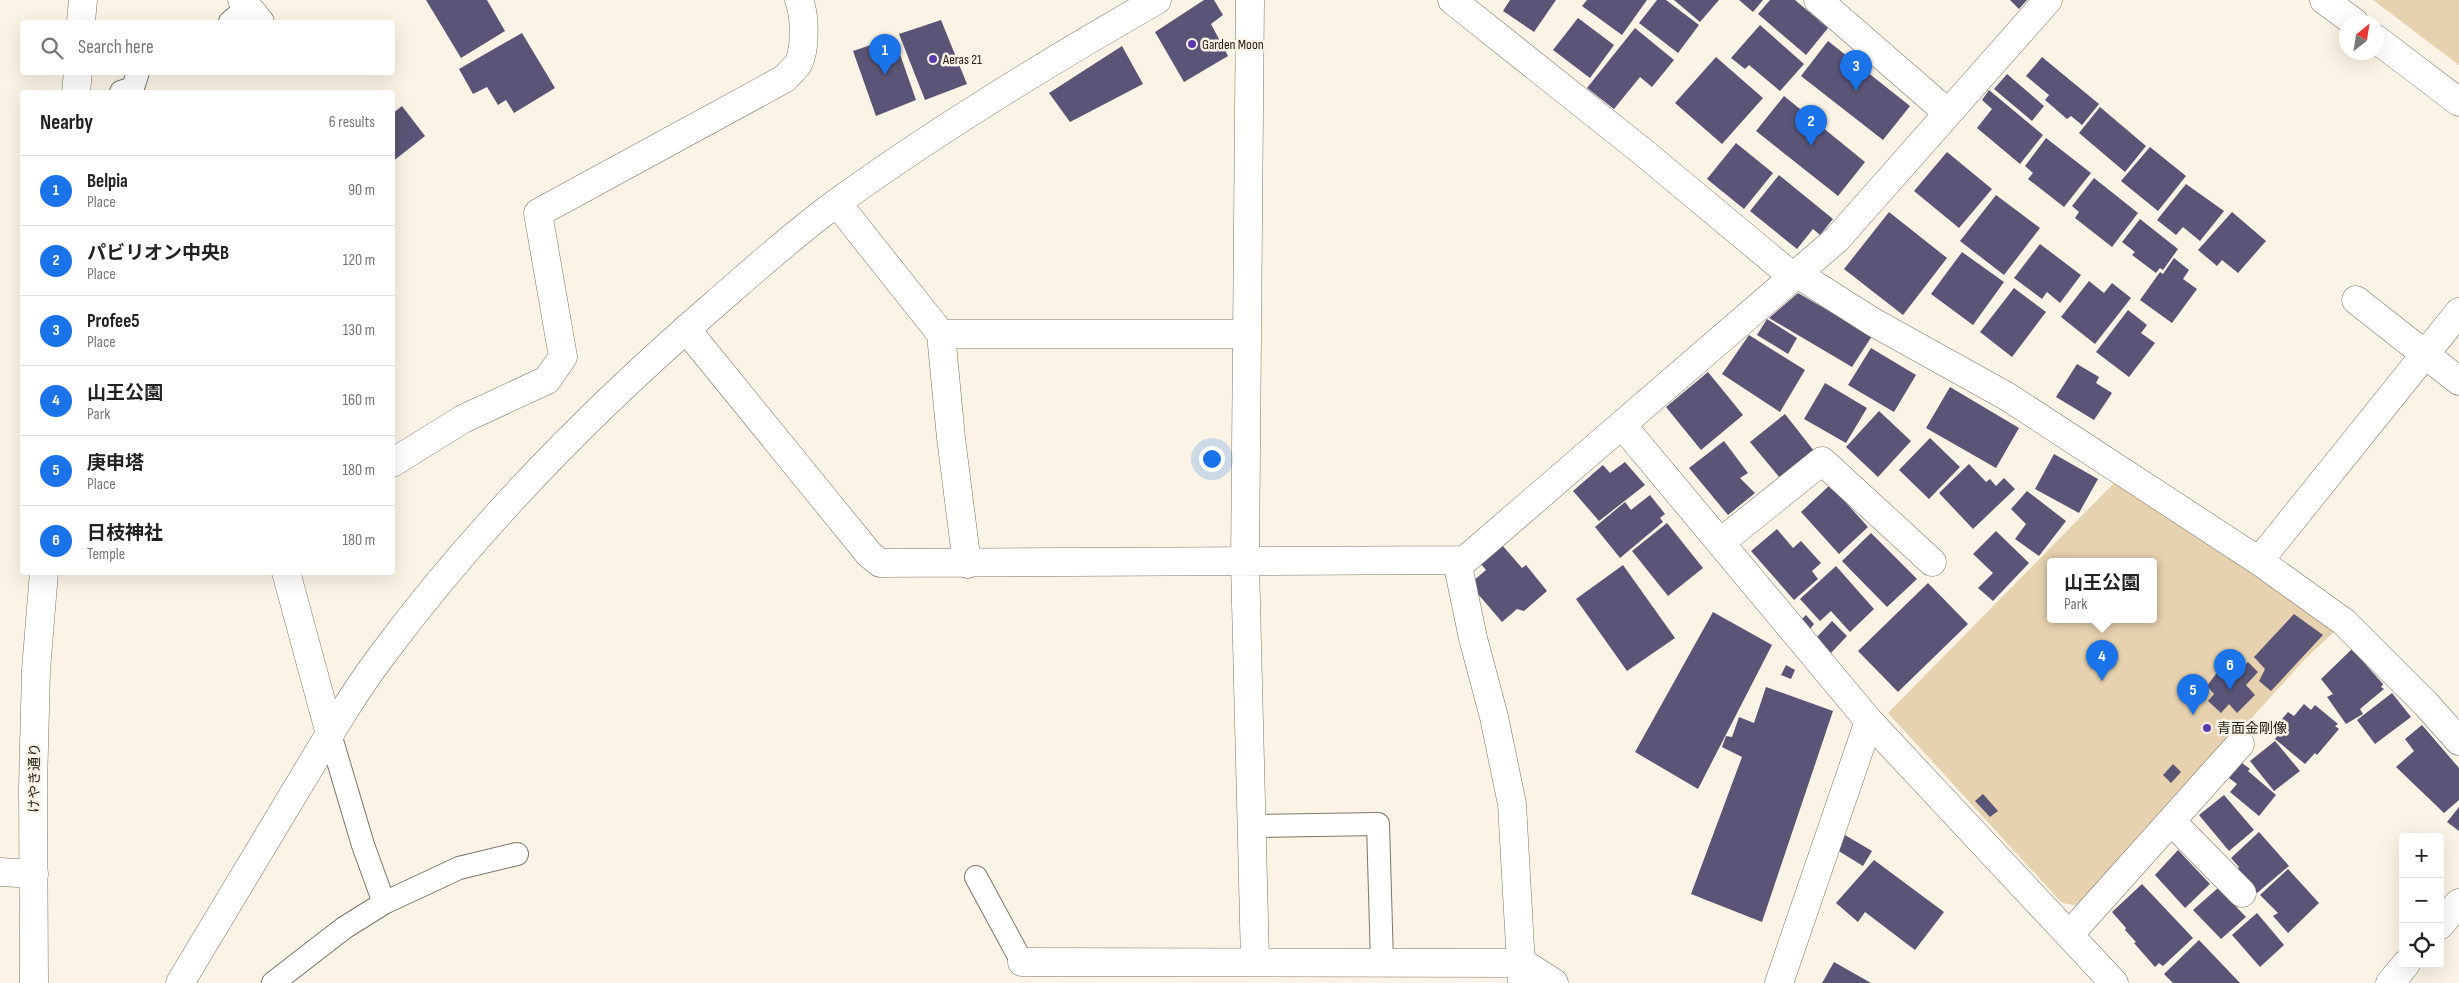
<!DOCTYPE html>
<html lang="en">
<head>
<meta charset="utf-8">
<style>
	:root { --surface:#fff; --page:#f2f2f2; --text:#222; --muted:#767676; --line:#e0e0e0; --accent:#1a73e8 }
	body { margin:0; font-family:"Sofia Sans Condensed","Noto Sans JP",sans-serif; background:var(--page); color:var(--text) }
	.controls { position:absolute; right:15px; bottom:15px; display:grid; overflow:hidden; border-radius:5px; box-shadow:0 5px 20px #0002 }
	.controls button { width:45px; height:45px; display:grid; place-items:center; padding:0; border:0; border-bottom:1px solid var(--line); background:var(--surface); color:var(--text); font:25px sans-serif }
	.compass { position:absolute; left:2339px; top:15px; width:45px; height:45px; border-radius:50%; background:var(--surface); box-shadow:0 5px 20px #0002; rotate:30deg }
	.you { position:absolute; left:1211px; top:458px; width:18px; height:18px; margin:-12px; border:4px solid #fff; border-radius:50%; background:#1a73e8; box-shadow:0 0 0 8px #1a73e833 }
	.badge { display:grid; place-items:center; width:32px; height:32px; border-radius:50%; background:var(--accent); color:#fff; font-size:16px; font-weight:700 }
	.pin { position:absolute; translate:-50% -41px; filter:drop-shadow(0 1px 2px #0008) }
	.pin::after { content:''; position:absolute; top:26px; width:18px; height:15px; background:inherit; clip-path:polygon(0 0,100% 0,50% 100%) }
	.popup { position:absolute; left:2047px; top:558px; width:110px; height:65px; box-sizing:border-box; display:grid; place-content:center; border-radius:5px; background:var(--surface); filter:drop-shadow(0 1px 4px #0005); font-size:16px; white-space:nowrap; color:var(--muted) }
	.popup b { font-size:19px; color:var(--text) }
	.popup::after { content:''; position:absolute; left:50%; top:100%; margin-left:-10px; border:10px solid transparent; border-top-color:var(--surface) }
	.list { margin:0; padding:0; list-style:none }
	h2 { display:flex; justify-content:space-between; align-items:center; height:65px; margin:0; padding:0 20px; font-size:21px }
	h2 small { font-size:16px; font-weight:400; color:var(--muted) }
	.list li { display:grid; grid-template-columns:32px 1fr auto; gap:15px; align-items:center; box-sizing:border-box; height:70px; padding:0 20px; border-top:1px solid var(--line) }
	.list b { display:block; font-size:19px; white-space:nowrap }
	.list p { margin:0; font-size:16px; white-space:nowrap; color:var(--muted) }
	.list em { font-size:16px; font-style:normal; color:var(--muted) }
	.icon { flex:none; width:28px; height:28px; fill:none; stroke:currentColor; stroke-width:2; stroke-linecap:round; stroke-linejoin:round }
	.map { position:relative; flex:none; width:2459px; height:983px; overflow:hidden }
	.search { position:absolute; background:var(--surface); box-shadow:0 5px 20px #0002; left:20px; top:20px; width:375px; height:55px; display:flex; align-items:center; gap:12px; box-sizing:border-box; padding:0 18px; border-radius:5px; color:var(--muted); font-size:19px }
	.panel { position:absolute; background:var(--surface); box-shadow:0 5px 20px #0002; left:20px; top:90px; width:375px; height:485px; border-radius:5px }
	.map>svg:first-child { display:block }
</style>
</head>
<body>
<div class="map">
<svg width="2459" height="983" viewBox="0 0 2459 983">
	<rect width="100%" height="100%" fill="#fbf3e5"/>
	<!-- green -->
	<path fill="#e6d2ae" fill-rule="evenodd" d="M2373 0H2459V65Z
		M2114 483 2254 575 2334 632 2306 658 2081 906 2062 903 1888 713ZM2051 562H2153V620H2051Z"/>
	<!-- building -->
	<path fill="#5a5576" d="M426 0H487L505 31 461 58Z
		M1204 0H1214L1223 15 1211 24 1228 56 1184 82 1155 32Z
		M1510 0H1556L1534 32 1503 11Z
		M1587 0H1647L1622 35 1582 6Z
		M1657 0H1666L1699 25 1678 53 1639 23Z
		M1674 0H1719L1700 22Z
		M1739 0H1763L1753 12Z
		M1770 0H1795L1828 28 1806 55 1758 14Z
		M2010 0H2027L2019 9Z
		M1578 18 1614 45 1590 78 1553 50Z
		M941 20 967 84 925 100 899 34Z
		M1760 25 1804 64 1780 91 1749 65 1745 69 1731 58Z
		M1635 28 1674 60 1652 87 1640 77 1614 109 1587 88Z
		M522 33 555 88 514 113 506 100 498 105 487 87 473 94 459 69Z
		M894 37 916 100 876 116 853 51Z
		M1828 41 1910 106 1883 140 1801 76Z
		M1122 46 1143 84 1070 122 1049 93Z
		M1716 57 1763 98 1722 144 1675 103Z
		M2042 57 2099 104 2082 125 2071 116 2067 119 2045 100 2049 95 2026 76Z
		M2007 74 2044 106 2032 121 1994 89Z
		M1989 90 2043 135 2020 164 1977 128 1992 109 1982 100Z
		M1784 96 1865 162 1838 196 1756 131Z
		M402 106 425 136 392 162V114Z
		M2100 107 2146 146 2125 172 2079 133Z
		M2046 138 2091 173 2064 207 2028 179 2033 173 2025 166Z
		M1736 143 1773 173 1744 209 1707 179Z
		M2150 147 2186 176 2158 211 2121 181Z
		M1947 152 1992 189 1959 228 1914 191Z
		M1779 175 1833 219 1820 235 1813 229 1797 249 1750 211Z
		M2094 178 2138 213 2112 247 2075 218 2079 212 2072 206Z
		M2186 184 2224 211 2200 241 2183 227 2176 235 2157 220Z
		M1996 195 2040 228 2004 275 1960 241Z
		M1889 212 1947 258 1903 315 1844 269Z
		M2232 212 2266 241 2238 273 2222 260 2217 266 2198 250Z
		M2140 219 2178 249 2163 270 2160 268 2156 273 2132 255 2135 252 2122 242Z
		M2040 244 2081 275 2060 303 2047 292 2042 299 2014 278Z
		M1962 252 2004 282 1973 325 1931 294Z
		M2174 258 2189 270 2183 279 2197 289 2172 323 2140 300 2160 272 2163 274Z
		M2089 281 2104 293 2112 283 2131 298 2095 344 2061 317Z
		M2014 288 2046 312 2012 357 1980 332Z
		M1798 293 1872 336 1852 367 1769 318Z
		M2128 310 2147 325 2141 333 2155 343 2129 377 2096 352Z
		M1767 319 1797 338 1788 354 1757 335Z
		M1749 335 1805 370 1780 412 1722 374Z
		M1871 348 1916 375 1894 412 1848 385Z
		M2077 364 2099 377 2096 383 2112 393 2094 420 2056 397Z
		M1708 372 1743 415 1701 450 1666 407Z
		M1825 383 1867 408 1846 443 1804 419Z
		M1950 387 2019 428 1996 468 1926 428Z
		M1879 411 1911 441 1878 477 1846 447Z
		M1785 414 1814 451 1780 478 1750 442Z
		M1930 438 1960 467 1929 499 1899 470Z
		M1724 441 1748 473 1740 478 1755 493 1728 515 1689 468Z
		M2054 454 2098 479 2079 513 2035 489Z
		M1625 462 1645 485 1599 521 1573 491 1603 465 1610 473Z
		M1969 464 1986 482 1990 479 1996 486 2004 478 2015 489 1973 529 1939 493Z
		M1830 485 1868 527 1839 554 1801 512Z
		M2027 491 2066 521 2039 556 2015 539 2026 524 2011 509Z
		M1650 495 1665 514 1660 518 1663 522 1620 558 1595 527 1625 502 1631 510Z
		M1667 523 1703 568 1668 596 1632 551Z
		M1777 529 1793 548 1801 541 1821 563 1812 571 1818 579 1794 600 1751 551Z
		M1996 531 2029 563 1993 601 1978 588 1993 573 1973 554Z
		M1871 533 1917 579 1887 607 1842 561Z
		M1502 545 1522 568 1526 565 1547 591 1524 611 1517 609 1502 622 1472 587 1473 581 1486 570 1481 564Z
		M1623 565 1675 638 1627 671 1576 599Z
		M1836 566 1874 609 1850 632 1831 611 1820 621 1800 599Z
		M1928 583 1968 624 1898 692 1858 651Z
		M1713 612 1772 645 1698 789 1635 752Z
		M2294 614 2323 635 2271 691 2259 681 2265 669 2254 657Z
		M1806 615 1814 624 1810 629 1801 620Z
		M1832 621 1847 636 1830 654 1815 639Z
		M2352 649 2383 684 2381 687 2384 689 2360 709 2363 714 2346 724 2327 697 2333 694 2321 679Z
		M2248 662 2258 672 2246 685 2255 695 2237 713 2229 704 2221 713 2208 701 2214 694 2207 686 2222 666 2234 676Z
		M1786 665 1795 670 1791 679 1781 675Z
		M1766 687 1833 711 1762 922 1691 894 1742 757 1722 747 1726 736 1732 737 1739 717 1754 723Z
		M2392 693 2411 717 2375 744 2357 720Z
		M2304 704 2311 710 2315 705 2338 724 2335 726 2339 729 2317 755 2315 753 2305 764 2275 739 2277 736 2271 732 2288 712 2294 716Z
		M2422 725 2459 768V800L2444 813 2396 767 2414 751 2405 739Z
		M2275 741 2300 771 2274 791 2250 761Z
		M2242 763 2250 769 2248 771 2276 795 2259 816 2230 792 2237 784 2229 778Z
		M2173 764 2181 772 2171 783 2163 775Z
		M1983 794 1998 811 1990 817 1975 801Z
		M2224 795 2254 830 2229 851 2199 815Z
		M2459 807V831L2447 822Z
		M2259 832 2289 866 2257 893 2237 871 2239 867 2231 858Z
		M1845 835 1872 851 1863 866 1837 850Z
		M2178 850 2210 884 2185 908 2155 875Z
		M1874 860 1944 912 1915 950 1865 912 1858 922 1836 903Z
		M2288 869 2319 903 2288 933 2273 916 2278 913 2260 895Z
		M2142 884 2193 938 2163 966 2159 963 2155 967 2134 943 2136 942 2125 930 2126 928 2112 912Z
		M2218 888 2246 917 2221 939 2193 910Z
		M2257 913 2284 945 2260 967 2232 935Z
		M2199 940 2240 983H2173L2164 974Z
		M1834 962 1871 983H1822Z"/>
	<g fill="none" stroke-linecap="round" stroke-linejoin="round">
		<!-- lane casing -->
		<g stroke="#7c7569" stroke-width="24">
			<path id="lane" d="M230 22 248 7
				M121 92 133 88 138 72
				M1252 826 1378 824 1382 962
				M976 877 1022 962
				M384 903 459 868 517 854
				M273 983 344 928 384 903 363 845 330 734"/>
		</g>
		<!-- street casing -->
		<g stroke="#7c7569" stroke-width="29">
			<path id="street" d="M242 0 260 22
				M1250 0 1245 563 1255 961
				M1452 0 1643 152 1792 276
				M1818 0 1948 113
				M2324 0 2354 22
				M2376 39 2459 102
				M837 203 941 334 951 438 967 564
				M1796 273 1873 322 2008 397 2259 561 2344 622 2426 704 2459 741
				M2356 300 2459 381
				M686 329 869 554 880 563 1464 560
				M941 334H1246
				M1622 425 1869 721 2114 983
				M392 463 463 419 547 380 563 357 538 213 784 79C788 75 794 69 798 64 806 49 805 15 799 0
				M1721 542 1822 461 1932 562
				M2259 561 2459 312
				M286 572 330 734
				M2172 822 2242 893
				M0 872 34 874
				M2440 925 2459 903
				M2069 935 2240 744
				M1022 962 1523 963 1554 983
				M1522 983 1512 804 1494 717 1473 638 1458 566 1837 239 2048 0
				M1779 983 1869 721
				M2390 983 2406 964"/>
		</g>
		<!-- secondary casing -->
		<g stroke="#7c7569" stroke-width="29">
			<path id="secondary" d="M81 22 83 0
				M76 92 78 72
				M34 983 33 786 36 670 44 572
				M180 983C218 920 255 858 293 795 321 749 348 701 380 658 477 527 592 410 715 304 754 270 793 235 835 204 937 130 1047 63 1157 0"/>
		</g>
		<!-- lane -->
		<use href="#lane" stroke="#fff" stroke-width="22"/>
		<!-- street -->
		<use href="#street" stroke="#fff" stroke-width="28"/>
		<!-- secondary -->
		<use href="#secondary" stroke="#fff" stroke-width="28"/>
	</g>
	<!-- markers -->
	<g fill="#5b38b0" stroke="#fbf3e5" stroke-width="2">
		<circle cx="1192" cy="44" r="5"/>
		<circle cx="933" cy="59" r="5"/>
		<circle cx="2207" cy="728" r="5"/>
	</g>
	<g text-anchor="middle" stroke-width="5" stroke-linejoin="round" paint-order="stroke">
		<!-- poi labels -->
		<g font-size="14" fill="#201e19" stroke="#fbf3e5" text-anchor="start">
			<text x="1202" y="49">Garden Moon</text>
			<text x="943" y="64">Aeras 21</text>
			<text x="2217" y="733">青面金剛像</text>
		</g>
		<!-- street labels -->
		<g font-size="14" fill="#201e19" stroke="#fbf3e5">
			<text transform="translate(34 778) rotate(-89)" y="5">けやき通り</text>
		</g>
	</g>
</svg>
<div class="controls">
<button>+</button>
<button>−</button>
<button><svg class="icon" aria-label="locate" viewBox="0 0 24 24"><circle cx="12" cy="12" r="6"/><path d="M12 2v4M12 18v4M2 12h4M18 12h4"/></svg></button>
</div>
<svg class="compass" viewBox="-18 -18 36 36"><path d="M0-13l5 13h-10z" fill="#e53935"/><path d="M0 13l5-13h-10z" fill="#767676"/></svg>
<div class="you"></div>
<div class="pin badge" style="left:885px;top:75px">1</div>
<div class="pin badge" style="left:1811px;top:146px">2</div>
<div class="pin badge" style="left:1856px;top:91px">3</div>
<div class="pin badge" style="left:2102px;top:681px">4</div>
<div class="popup"><b>山王公園</b>Park</div>
<div class="pin badge" style="left:2193px;top:715px">5</div>
<div class="pin badge" style="left:2230px;top:690px">6</div>
<div class="search"><svg class="icon" aria-label="search" viewBox="0 0 24 24"><circle cx="10" cy="10" r="6"/><path d="M15 15l6 6"/></svg>Search here</div>
<section class="panel">
<h2>Nearby<small>6 results</small></h2>
<ul class="list">
<li><span class="badge">1</span><div><b>Belpia</b><p>Place</p></div><em>90 m</em></li>
<li><span class="badge">2</span><div><b>パビリオン中央B</b><p>Place</p></div><em>120 m</em></li>
<li><span class="badge">3</span><div><b>Profee5</b><p>Place</p></div><em>130 m</em></li>
<li><span class="badge">4</span><div><b>山王公園</b><p>Park</p></div><em>160 m</em></li>
<li><span class="badge">5</span><div><b>庚申塔</b><p>Place</p></div><em>180 m</em></li>
<li><span class="badge">6</span><div><b>日枝神社</b><p>Temple</p></div><em>180 m</em></li>
</ul>
</section>
</div>
</body>
</html>
